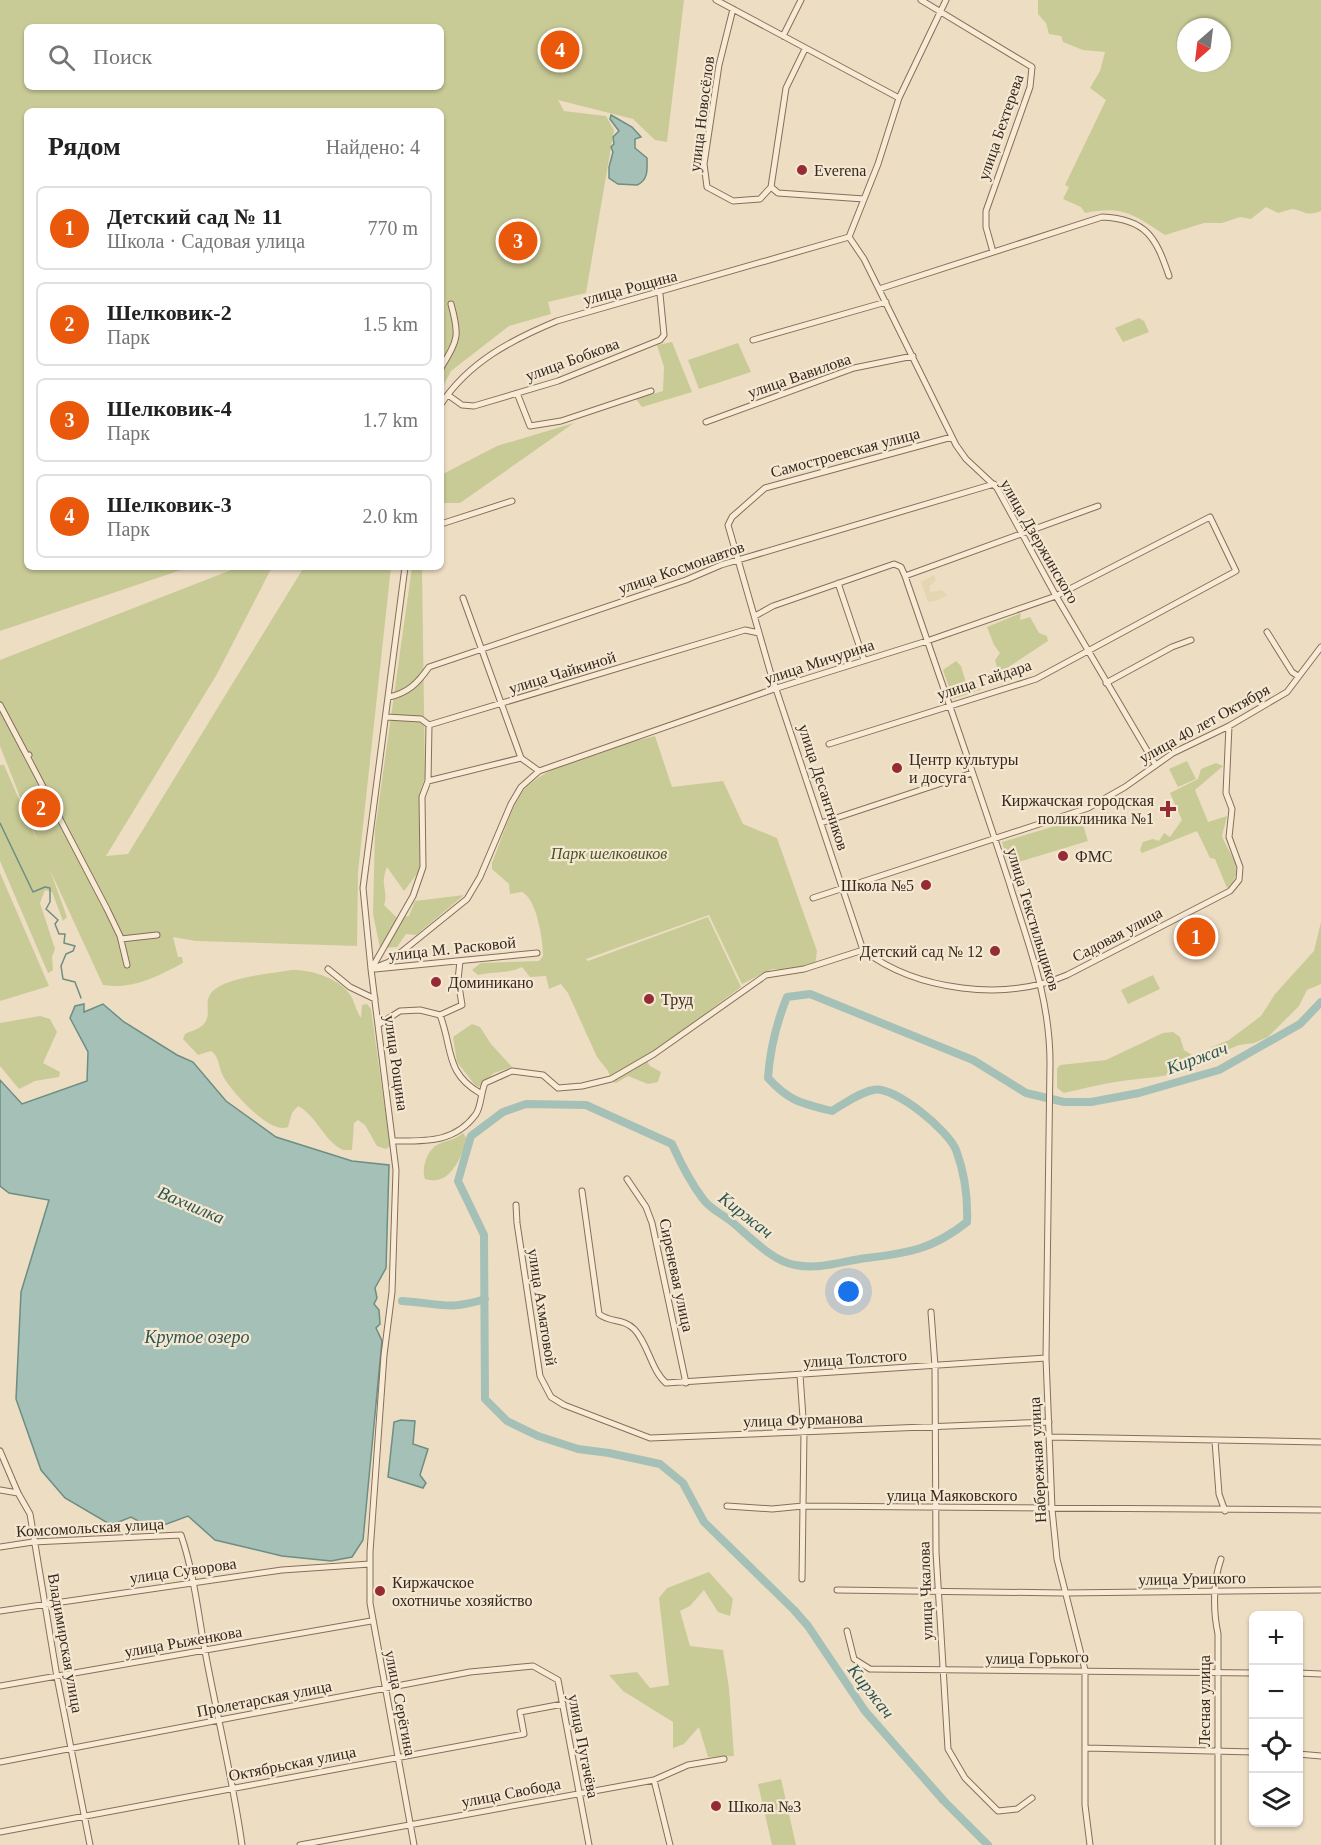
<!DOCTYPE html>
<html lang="ru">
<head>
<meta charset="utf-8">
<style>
	:root { --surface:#fff; --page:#f6f6f6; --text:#222; --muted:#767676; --line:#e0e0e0; --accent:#ea580c }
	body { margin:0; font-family:Georgia,serif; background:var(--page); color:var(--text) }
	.controls { position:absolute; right:18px; bottom:18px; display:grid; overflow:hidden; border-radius:9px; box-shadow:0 2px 4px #0004 }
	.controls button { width:54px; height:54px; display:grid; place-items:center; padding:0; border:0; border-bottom:2px solid var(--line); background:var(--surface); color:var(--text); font:30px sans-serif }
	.compass { position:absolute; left:1177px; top:18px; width:54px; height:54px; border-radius:50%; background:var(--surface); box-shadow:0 2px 4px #0004; rotate:208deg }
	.you { position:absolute; left:849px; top:1292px; width:21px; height:21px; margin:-15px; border:4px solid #fff; border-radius:50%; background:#1a73e8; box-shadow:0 0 0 9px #1a73e833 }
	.badge { display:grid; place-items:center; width:39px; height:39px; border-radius:50%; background:var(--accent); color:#fff; font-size:20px; font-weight:700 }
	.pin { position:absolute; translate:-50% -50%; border:3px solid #fff; box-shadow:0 2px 6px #0006 }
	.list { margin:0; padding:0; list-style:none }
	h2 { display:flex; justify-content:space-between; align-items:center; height:78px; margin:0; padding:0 24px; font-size:26px }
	h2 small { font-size:20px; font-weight:400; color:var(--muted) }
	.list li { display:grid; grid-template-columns:39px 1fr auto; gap:18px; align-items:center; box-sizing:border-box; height:84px; margin:0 12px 12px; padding:0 12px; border:2px solid var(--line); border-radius:9px }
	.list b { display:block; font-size:22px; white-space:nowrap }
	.list p { margin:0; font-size:20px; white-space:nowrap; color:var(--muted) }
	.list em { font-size:20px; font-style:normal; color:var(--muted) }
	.icon { flex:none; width:33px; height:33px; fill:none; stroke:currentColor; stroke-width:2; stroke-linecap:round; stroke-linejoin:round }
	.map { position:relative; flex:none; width:1321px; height:1845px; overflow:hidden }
	.search { position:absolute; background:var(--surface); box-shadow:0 2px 4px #0004; left:24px; top:24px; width:420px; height:66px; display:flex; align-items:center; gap:15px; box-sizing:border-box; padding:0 21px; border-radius:9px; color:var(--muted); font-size:22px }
	.panel { position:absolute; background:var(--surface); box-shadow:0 2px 4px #0004; left:24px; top:108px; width:420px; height:462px; border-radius:9px }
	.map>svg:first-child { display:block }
</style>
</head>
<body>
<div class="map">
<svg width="1321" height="1845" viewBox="0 0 1321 1845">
	<rect width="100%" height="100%" fill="#edddc3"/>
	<!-- farmland -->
	<path fill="#e3d6b0" d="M934 575 936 580 930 586V592L942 590 947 595 936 601 928 602 921 582Z"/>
	<!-- green -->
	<path fill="#c9cb97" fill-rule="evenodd" d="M0 0H684L667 142 655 140 633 119 558 100 564 111 606 116 614 130 586 293 548 302 551 314 509 326 451 371 441 390V111H27V567H190L0 631ZM27 27H441V87H27Z
		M1038 0H1321V211C1304 217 1306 211 1292 209L1278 213 1266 207 1251 219 1240 217 1222 223H1204L1165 235C1134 215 1124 205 1085 213L1081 207 1063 199 1069 187 1065 185 1106 100 1090 88 1100 71 1105 52 1083 50 1063 42 1061 36 1049 34 1046 23 1038 14ZM1186 27H1222V63H1186Z
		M1139 318 1144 321 1149 332 1123 342 1115 328Z
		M672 342 692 392 642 407 636 399 663 391 664 367 657 345Z
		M738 343 751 372 699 389 688 360Z
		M574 423 460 503H441L443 474 497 446Z
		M239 567H272L217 674 106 856 128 854 304 567H391L358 872 357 946 196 941 173 937 178 957H182L183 963C158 976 133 990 103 985L50 870 67 917 63 921 52 892 45 890 40 903 55 949 52 957 53 970 48 973 0 861V765H4L39 845 0 746V660Z
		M412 567H422L425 777 419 796 420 870 404 891 387 867C379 887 389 889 384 905L397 918 409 916 415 901 464 895 416 935 406 934 397 947 380 948 373 914 375 830Z
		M1021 613 1020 620 1030 617 1039 633 1047 636 1048 641 1010 666 1007 670 1009 678 1001 682 995 660 1000 653 994 645 987 627Z
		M956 661 961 666 968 689 979 686 982 689 953 699 943 670Z
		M655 736 672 787 723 781 743 824 777 838 817 951 815 965 794 971 772 969 742 984 709 915 586 959 588 961 708 917 741 987 645 1058 650 1066 661 1072 658 1082 648 1084 628 1076 616 1083 612 1082 608 1071 597 1057 568 993 561 984 549 989 546 976 530 977 522 967C508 974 493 971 478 975L472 970 481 963 539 961 543 956C543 941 537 899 522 892L510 894 509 884 492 869V863C501 841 508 815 521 794 540 764 621 745 655 736Z
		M1187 761 1196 779 1178 787 1169 769Z
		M1216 763 1223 766 1195 790 1208 822 1227 816 1222 836C1230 857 1247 870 1227 888L1215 859 1210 858 1197 831 1142 853 1140 850 1143 842 1153 839 1159 841 1164 833 1170 837 1182 820 1170 793 1198 779 1201 769Z
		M1081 818 1088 841 1009 865 1002 842Z
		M0 873 49 986 0 1001Z
		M1321 922V984L1307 990 1299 1006 1268 1037 1254 1043 1239 1045 1208 1058 1212 1047 1229 1040 1261 1016 1275 994 1314 951Z
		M291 970C310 969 340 978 351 996 355 1003 356 1011 361 1018L362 1005 367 1004 371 1009 390 1146 386 1149 377 1146 365 1125 358 1120 354 1123 352 1150H343C323 1140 317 1116 298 1106L292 1113 288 1127C270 1135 231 1091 223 1076 218 1067 220 1057 211 1051L198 1055 183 1039 185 1034C190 1031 197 1030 202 1026 214 1015 202 1003 212 992 225 977 270 974 291 970Z
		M1153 975 1160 989 1128 1004 1121 990Z
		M40 1016 50 1019 57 1032 43 1063 60 1072 59 1077 35 1081 19 1089 0 1066V1023Z
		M472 1024 480 1027 491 1044 512 1067 494 1073 479 1087 475 1085 457 1062 453 1037Z
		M1173 1032 1180 1037 1184 1050 1197 1058 1198 1062C1180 1077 1152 1077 1130 1080 1108 1082 1086 1088 1064 1093L1057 1088V1069L1060 1065 1106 1060 1163 1033Z
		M463 1133 468 1140C460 1157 451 1187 425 1179 421 1169 427 1150 437 1145 448 1139 450 1143 463 1133Z
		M709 1572 733 1599 730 1616 718 1612 704 1590 690 1606 680 1611 690 1646 723 1650 729 1688 734 1756 708 1757 699 1727 684 1744 673 1748V1722L623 1691 609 1675 637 1672 650 1688 669 1685 659 1598 667 1588Z
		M781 1779 796 1845H772L758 1784Z"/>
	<!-- water -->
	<path fill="#a5c0b6" stroke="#6c8e83" stroke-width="1.5" d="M611 115 632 127 641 137 635 139V148L647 158C647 168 649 180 637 185L618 184 609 178V167L613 152 611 147 614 144 613 137 619 131 610 119Z
		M84 1004V1012L103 1004 124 1022 177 1055 193 1062 226 1101 276 1137 352 1161 389 1165 386 1268 375 1288 377 1298 374 1304 379 1310 380 1324 376 1328 382 1341 363 1540 352 1557 331 1561 282 1556 215 1540 188 1516 153 1529 131 1517 111 1525 65 1498 41 1470 16 1399 21 1292 49 1200 9 1193 0 1186V1080L22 1104 87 1081 88 1052 70 1018 75 1006Z
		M401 1420 415 1421 413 1444 428 1449 420 1475 426 1483 423 1488 388 1477 394 1422Z"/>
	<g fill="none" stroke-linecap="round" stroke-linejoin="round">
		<!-- stream -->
		<path stroke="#6c8e83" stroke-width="1.5" d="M0 823 33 892 45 887 50 888V902L46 909 58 920 55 924 59 934H65L64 943 75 946 73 951 66 954 61 966 63 979 75 982 81 998"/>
		<!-- river -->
		<path stroke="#a5c0b6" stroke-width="8" d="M402 1301C439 1303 448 1311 485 1299
			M988 1845 944 1801 865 1711 808 1626 794 1610 704 1522 683 1483 660 1464 609 1453 578 1449 538 1436 507 1421 485 1399 484 1235 458 1181 471 1136 503 1112 526 1104 586 1105 672 1144C681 1164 690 1182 703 1199 710 1209 722 1214 732 1222 749 1236 772 1261 795 1265 821 1270 842 1261 867 1258 909 1253 933 1249 967 1222 968 1196 965 1174 956 1150 949 1131 894 1085 873 1090 859 1093 845 1103 832 1111 801 1103 790 1102 768 1078 770 1048 776 1024 787 997L810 994 973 1060 1026 1093 1064 1102H1091L1139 1093 1219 1070 1300 1024 1321 1002"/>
		<!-- minor casing -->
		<g stroke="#876e5a" stroke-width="7">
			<path id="minor" d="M716 0 899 98
				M921 0 1032 67 1030 87 986 211V227L993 252
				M733 9 719 65 704 164 707 187 733 201 760 199 771 187
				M783 36 801 0
				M805 49 786 88 771 187 778 193 864 199
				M849 237 864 259 956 445 966 459 997 488 1056 596 1155 764
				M849 237 878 164 899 98 946 0
				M879 289 1102 217C1147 219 1156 238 1169 276
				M753 340 886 302
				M441 368C458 339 460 337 451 304
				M517 393 530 426 561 421 651 391
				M448 395 462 405 474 406 558 381 660 340 664 335 660 294
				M441 404C469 362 511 340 557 321L849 237
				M706 422 854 368 913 356
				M441 524 512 501
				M405 567 363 888 371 969 396 1170 392 1292 384 1355 370 1552V1603L414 1845
				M905 576C940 678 976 780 1009 882 1028 944 1050 997 1050 1063L1046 1358 1052 1509 1057 1559 1085 1670V1805L1090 1845
				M838 583 864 660
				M463 598 521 758
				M755 616 773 606 894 564 901 567 905 576 1098 506
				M1267 632 1292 672 1298 676
				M1106 683 1172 647 1191 640
				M389 697C408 693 418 683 429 667L686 580 721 565 994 484
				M0 705 27 756 29 755
				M386 717 421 719 429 725 745 630 759 633
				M27 756 107 909 120 936 127 965
				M428 781 521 758 539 771
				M821 823 972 773
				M813 898 1088 808 1125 787 1173 753 1229 726 1287 692 1321 647
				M121 939 157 935
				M863 950 770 671 728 525 732 517 765 488 952 437
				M372 968 413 896 423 867 422 797 428 781 429 725
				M328 969 350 987 375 999
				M371 969 389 962 467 899 480 877 511 804 521 787 539 771 777 688 927 641 1056 596 1210 517 1236 571 1036 679 829 744
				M375 969 537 953
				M440 1015C453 1049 445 1073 480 1093
				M378 1025 400 1011 420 1010 440 1015 462 1005 458 980 460 961
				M394 1141C426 1141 455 1143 476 1114 481 1107 481 1092 485 1083L512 1071 543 1075 558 1088 582 1086 611 1079 654 1054 766 975 804 969 863 950C917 991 1005 1002 1067 975L1230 891 1239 880 1240 867 1229 837 1232 809 1226 793 1229 726
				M627 1179 646 1207 652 1223 686 1383
				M582 1191 599 1314C610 1323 623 1318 634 1329 648 1343 651 1370 666 1383L1046 1358
				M516 1205 517 1223 540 1376 551 1397 564 1405 650 1438 1049 1422
				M931 1312 935 1366 936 1552 948 1749 965 1778 998 1811 1017 1809 1032 1798
				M800 1375 804 1432 802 1579
				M1050 1437 1321 1442
				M1215 1441 1219 1494 1225 1511
				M0 1451 18 1493 30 1514 57 1677 90 1845
				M0 1490 18 1493
				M727 1506 772 1509 803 1506 1321 1510
				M0 1547 33 1542 181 1535C194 1573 198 1613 205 1651 217 1716 233 1780 242 1845
				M837 1590 1064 1593 1321 1590
				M0 1611 282 1570 370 1564
				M847 1631 854 1659 870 1669 1254 1673
				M1298 1673 1321 1674
				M0 1686 371 1621
				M1086 1748 1254 1752
				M1298 1754 1321 1756
				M0 1762 470 1672 533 1666 558 1680 589 1845
				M654 1780 670 1845
				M0 1832 524 1734 520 1712 563 1704
				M300 1845 654 1780 688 1765 724 1759
				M1218 1845V1634C1213 1611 1213 1581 1221 1559"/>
		</g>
		<!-- minor -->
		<use href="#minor" stroke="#f8ebd6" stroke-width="5"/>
	</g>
	<!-- markers -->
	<g fill="#952b35" stroke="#f5e8d2" stroke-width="2">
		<circle cx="802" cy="170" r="6"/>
		<circle cx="897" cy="768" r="6"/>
		<path d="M1165 800h6v6h6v6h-6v6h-6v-6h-6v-6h6z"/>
		<circle cx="1063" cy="856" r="6"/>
		<circle cx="926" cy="885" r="6"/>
		<circle cx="995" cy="951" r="6"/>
		<circle cx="436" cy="982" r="6"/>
		<circle cx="649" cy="999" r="6"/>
		<circle cx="380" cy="1591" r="6"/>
		<circle cx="716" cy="1806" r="6"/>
	</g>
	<g text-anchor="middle" stroke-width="4.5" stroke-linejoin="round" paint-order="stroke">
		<!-- street labels -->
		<g font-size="16" fill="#37281e" stroke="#f5e8d2">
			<text transform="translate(701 114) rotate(-83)" y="6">улица Новосёлов</text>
			<text transform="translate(1000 127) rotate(-71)" y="6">улица Бехтерева</text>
			<text transform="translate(630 287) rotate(-15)" y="6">улица Рощина</text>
			<text transform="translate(572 359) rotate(-20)" y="6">улица Бобкова</text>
			<text transform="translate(799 375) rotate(-19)" y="6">улица Вавилова</text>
			<text transform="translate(845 452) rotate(-15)" y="6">Самостроевская улица</text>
			<text transform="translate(1040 541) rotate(60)" y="6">улица Дзержинского</text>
			<text transform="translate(681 567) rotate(-19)" y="6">улица Космонавтов</text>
			<text transform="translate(819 661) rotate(-18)" y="6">улица Мичурина</text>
			<text transform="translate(562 672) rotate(-17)" y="6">улица Чайкиной</text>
			<text transform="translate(984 679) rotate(-18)" y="6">улица Гайдара</text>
			<text transform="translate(1204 723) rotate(-29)" y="6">улица 40 лет Октября</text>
			<text transform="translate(824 787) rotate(72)" y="6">улица Десантников</text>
			<text transform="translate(1034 919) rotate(73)" y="6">улица Текстильщиков</text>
			<text transform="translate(1117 934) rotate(-28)" y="6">Садовая улица</text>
			<text transform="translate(452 948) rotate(-6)" y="6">улица М. Расковой</text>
			<text transform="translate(397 1063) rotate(82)" y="6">улица Рощина</text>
			<text transform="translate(677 1275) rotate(78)" y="6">Сиреневая улица</text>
			<text transform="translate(543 1307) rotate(81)" y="6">улица Ахматовой</text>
			<text transform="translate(855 1358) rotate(-4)" y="6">улица Толстого</text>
			<text transform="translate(803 1419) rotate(-2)" y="6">улица Фурманова</text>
			<text transform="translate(1037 1460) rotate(-93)" y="6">Набережная улица</text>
			<text x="952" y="1501">улица Маяковского</text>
			<text transform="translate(90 1527) rotate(-3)" y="6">Комсомольская улица</text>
			<text transform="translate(183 1570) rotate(-8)" y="6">улица Суворова</text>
			<text transform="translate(1192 1578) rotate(-1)" y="6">улица Урицкого</text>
			<text transform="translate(925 1591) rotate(-92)" y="6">улица Чкалова</text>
			<text transform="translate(183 1641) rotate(-10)" y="6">улица Рыженкова</text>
			<text transform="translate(66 1643) rotate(80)" y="6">Владимирская улица</text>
			<text transform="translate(1037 1657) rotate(-1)" y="6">улица Горького</text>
			<text transform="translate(264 1698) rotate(-11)" y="6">Пролетарская улица</text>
			<text transform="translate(1204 1701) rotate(-90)" y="6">Лесная улица</text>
			<text transform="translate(401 1703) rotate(79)" y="6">улица Серёгина</text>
			<text transform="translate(584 1746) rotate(79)" y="6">улица Пугачёва</text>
			<text transform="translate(292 1763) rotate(-11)" y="6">Октябрьская улица</text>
			<text transform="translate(511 1792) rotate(-11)" y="6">улица Свобода</text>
		</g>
		<!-- poi labels -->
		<g font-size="16" fill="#37281e" stroke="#f5e8d2" text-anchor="start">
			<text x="814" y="176">Everena</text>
			<text x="909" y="765">Центр культуры<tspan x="909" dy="18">и досуга</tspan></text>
			<text x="1154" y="806" text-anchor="end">Киржачская городская<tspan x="1154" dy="18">поликлиника №1</tspan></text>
			<text x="1075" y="862">ФМС</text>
			<text x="914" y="891" text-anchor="end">Школа №5</text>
			<text x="983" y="957" text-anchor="end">Детский сад № 12</text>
			<text x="448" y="988">Доминикано</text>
			<text x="661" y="1005">Труд</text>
			<text x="392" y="1588">Киржачское<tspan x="392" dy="18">охотничье хозяйство</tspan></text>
			<text x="728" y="1812">Школа №3</text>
		</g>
		<!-- park labels -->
		<g font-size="16" font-style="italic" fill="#4b5325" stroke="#f5e8d2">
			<text x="609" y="859">Парк шелковиков</text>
		</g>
		<!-- water labels -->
		<g font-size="18" font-style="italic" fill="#2d5650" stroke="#f5e8d2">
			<text transform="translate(1197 1058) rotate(-20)" y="6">Киржач</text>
			<text transform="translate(191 1205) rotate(23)" y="6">Вахчилка</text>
			<text transform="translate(746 1215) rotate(38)" y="6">Киржач</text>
			<text x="197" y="1343">Крутое озеро</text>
			<text transform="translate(871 1691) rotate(52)" y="6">Киржач</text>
		</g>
	</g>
</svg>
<div class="controls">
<button>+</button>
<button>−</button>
<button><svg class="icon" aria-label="locate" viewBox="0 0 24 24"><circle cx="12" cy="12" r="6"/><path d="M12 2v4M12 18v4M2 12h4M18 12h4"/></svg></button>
<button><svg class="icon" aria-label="layers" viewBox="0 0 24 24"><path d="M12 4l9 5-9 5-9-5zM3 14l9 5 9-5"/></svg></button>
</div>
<svg class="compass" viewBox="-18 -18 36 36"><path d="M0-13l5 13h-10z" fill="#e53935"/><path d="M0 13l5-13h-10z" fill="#767676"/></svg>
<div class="you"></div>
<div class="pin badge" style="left:1196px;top:937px">1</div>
<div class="pin badge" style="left:41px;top:808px">2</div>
<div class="pin badge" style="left:518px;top:241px">3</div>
<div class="pin badge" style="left:560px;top:50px">4</div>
<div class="search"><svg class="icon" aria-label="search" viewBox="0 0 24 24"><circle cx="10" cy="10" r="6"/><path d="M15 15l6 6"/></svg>Поиск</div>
<section class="panel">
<h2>Рядом<small>Найдено: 4</small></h2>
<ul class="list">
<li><span class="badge">1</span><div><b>Детский сад № 11</b><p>Школа · Садовая улица</p></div><em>770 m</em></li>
<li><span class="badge">2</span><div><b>Шелковик-2</b><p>Парк</p></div><em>1.5 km</em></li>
<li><span class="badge">3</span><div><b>Шелковик-4</b><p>Парк</p></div><em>1.7 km</em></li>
<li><span class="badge">4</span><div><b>Шелковик-3</b><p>Парк</p></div><em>2.0 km</em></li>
</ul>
</section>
</div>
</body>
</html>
